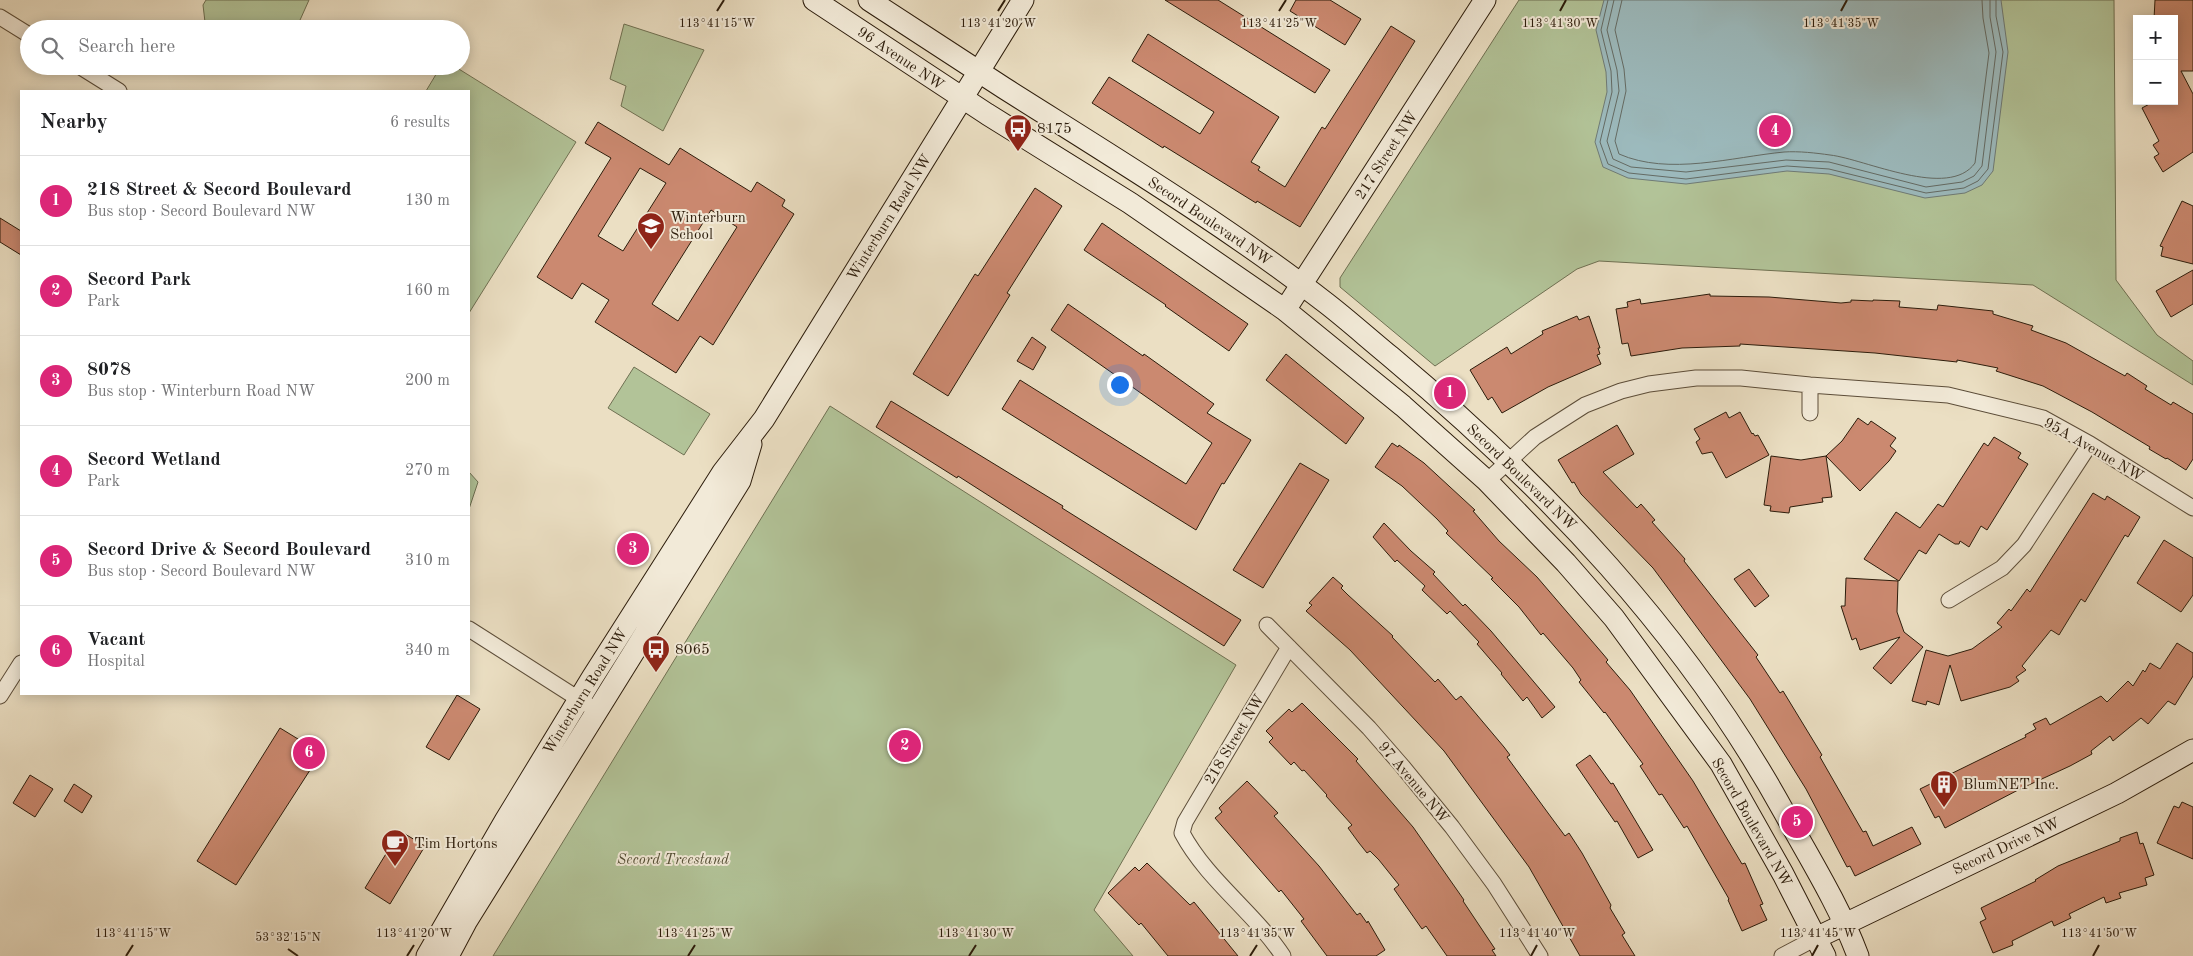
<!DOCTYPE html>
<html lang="en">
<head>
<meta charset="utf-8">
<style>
	:root { --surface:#fff; --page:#f2f2f2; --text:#202124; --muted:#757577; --line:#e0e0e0; --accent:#db2777 }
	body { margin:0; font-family:"Old Standard TT",serif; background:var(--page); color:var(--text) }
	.controls { position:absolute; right:15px; top:15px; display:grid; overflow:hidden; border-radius:0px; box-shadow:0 2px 12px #0003 }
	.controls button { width:45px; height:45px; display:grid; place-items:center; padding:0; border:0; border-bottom:1px solid var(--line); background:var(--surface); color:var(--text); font:25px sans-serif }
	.you { position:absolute; left:1119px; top:384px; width:18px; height:18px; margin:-12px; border:4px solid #fff; border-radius:50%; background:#1a73e8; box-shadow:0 0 0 8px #1a73e833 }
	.badge { display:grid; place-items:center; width:32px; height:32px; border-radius:50%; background:var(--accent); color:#fff; font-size:16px; font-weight:700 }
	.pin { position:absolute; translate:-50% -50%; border:2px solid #fff; box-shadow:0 1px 5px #0006 }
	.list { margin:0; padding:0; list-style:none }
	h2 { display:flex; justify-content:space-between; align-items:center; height:65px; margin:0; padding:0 20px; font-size:21px }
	h2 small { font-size:16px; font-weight:400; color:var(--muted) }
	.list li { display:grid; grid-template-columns:32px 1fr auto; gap:15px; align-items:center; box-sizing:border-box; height:90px; padding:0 20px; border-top:1px solid var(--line) }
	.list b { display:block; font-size:19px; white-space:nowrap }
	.list p { margin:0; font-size:16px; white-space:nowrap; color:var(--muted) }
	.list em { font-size:16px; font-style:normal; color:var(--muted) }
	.icon { flex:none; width:28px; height:28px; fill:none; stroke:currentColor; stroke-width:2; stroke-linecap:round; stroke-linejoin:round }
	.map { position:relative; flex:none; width:2193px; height:956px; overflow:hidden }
	.search { position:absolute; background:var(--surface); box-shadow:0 2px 12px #0003; left:20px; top:20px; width:450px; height:55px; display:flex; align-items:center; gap:12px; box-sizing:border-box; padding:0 18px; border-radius:28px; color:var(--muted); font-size:19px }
	.panel { position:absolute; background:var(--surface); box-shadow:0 2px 12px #0003; left:20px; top:90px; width:450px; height:605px; border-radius:0px }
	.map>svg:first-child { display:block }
</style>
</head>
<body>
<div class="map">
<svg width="2193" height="956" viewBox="0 0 2193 956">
	<rect width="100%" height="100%" fill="#ebdfc3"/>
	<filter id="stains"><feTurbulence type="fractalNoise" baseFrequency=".004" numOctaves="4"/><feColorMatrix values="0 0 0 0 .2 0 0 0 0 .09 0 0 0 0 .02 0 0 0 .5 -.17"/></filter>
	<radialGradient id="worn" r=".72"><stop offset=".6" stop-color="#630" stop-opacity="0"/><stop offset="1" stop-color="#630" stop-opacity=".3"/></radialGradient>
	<!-- green -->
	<path fill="#b2c398" stroke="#6f7052" d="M206 0H309L296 29H217L205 22 203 5Z
		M1519 0H2114L2116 280 2157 335 2193 361V385L2033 285 1599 261 1577 269 1435 366 1340 287V278Z
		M624 24 704 50 663 131 621 106 626 86 610 79Z
		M441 66H454L576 142 469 313V91H426Z
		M634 367 710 414 684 455 608 408Z
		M830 406 1236 665 1094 910 1133 956H493Z
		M469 472 478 482 469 509Z"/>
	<!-- water -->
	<path fill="#9cbabd" stroke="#6f7b76" d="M1604 0H2001L2008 52 1993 171 1982 185 1965 193 1925 198 1829 174 1787 171 1686 184 1628 178 1603 167 1595 142 1607 92 1606 72 1596 30Z"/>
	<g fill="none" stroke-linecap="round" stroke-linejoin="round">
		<!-- shore -->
		<path stroke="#646b64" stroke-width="1" d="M1608 0 1601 30 1611 71 1612 92 1600 142 1608 164 1629 173 1686 179 1787 166 1829 169 1926 193 1964 188 1978 181 1988 169 2003 52 1996 16V0
			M1614 0 1607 30 1617 70 1619 91 1607 141 1613 159 1631 167 1686 172 1786 160 1829 162 1926 187 1962 182 1974 176 1982 166 1996 52 1990 17V0
			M1622 0 1615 30 1624 69 1626 91 1615 141 1619 154C1669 176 1732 157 1784 152 1799 151 1816 153 1830 155 1865 159 1949 200 1975 163L1989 53 1983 18 1982 0"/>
	</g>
	<!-- building -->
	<path fill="#cb8970" stroke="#2c1c0b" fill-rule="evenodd" d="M1165 0H1218L1330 70 1315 93Z
		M1296 0H1330L1361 19 1345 45 1290 11Z
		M2155 0H2193V71H2181L2193 94V152L2163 172 2154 157 2159 154 2153 145 2159 141 2142 108 2155 101H2174V19H2154Z
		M1391 26 1415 41 1300 227 1257 201 1256 203 1164 146 1163 148 1092 103 1109 77 1200 134 1214 112 1132 61 1148 34 1279 117 1251 162 1260 167 1258 170 1285 187 1322 127 1325 129Z
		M598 122 669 165 680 148 751 192 757 182 785 200 782 206 794 214 713 345 700 336 676 373 595 322 609 300 582 283 572 299 537 277 611 158 585 143ZM640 168 666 183 623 251 598 236ZM711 210 737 227 678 321 652 304Z
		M1035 188 1062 206 1007 293 1010 295 948 396 913 374 975 274 978 276Z
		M2182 201 2193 206V264L2161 256 2163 247 2160 246Z
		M0 218 21 231V255L0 242Z
		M1102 223 1248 324 1229 351 1165 306 1166 305 1084 250Z
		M2193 270V304L2171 317 2156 291Z
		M1710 294V296L1769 297 1841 303 1851 302V300L1873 301V300L1900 301 1899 307 1937 310 1938 305 1993 311V314L2033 326 2031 330 2066 343 2125 376 2127 373 2147 386 2145 389 2171 405 2173 402 2193 414V459L2186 470 2167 458 2166 459 2149 449 2150 447 2092 412 2043 386 1996 371 1998 368 1957 360V362L1875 353 1740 344V346L1682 348 1631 356 1628 343 1622 344 1616 309 1628 307 1627 302 1640 299 1641 304Z
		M1068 304 1143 356 1144 354 1214 404 1207 413 1251 440 1224 484 1222 483 1196 530 1002 409 1020 380 1186 484 1212 443 1051 330Z
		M1577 316 1579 320 1589 316 1600 348H1598L1600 354 1597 355 1601 364 1548 387 1502 413 1492 397 1488 400 1470 370 1507 347 1511 354 1543 334 1542 331Z
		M1032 337 1046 347 1033 370 1017 361Z
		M1286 354 1364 418 1346 444 1266 380Z
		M891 401 1063 506 1062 508 1241 620 1224 646 958 476 957 478 876 427Z
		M1726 412 1729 418 1740 412 1752 434 1753 433 1755 436 1758 435 1769 455 1726 478 1712 452 1702 454 1696 442 1700 439 1694 429Z
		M1858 418 1868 425 1871 421 1896 438 1890 446 1896 451 1889 461 1860 491 1826 456 1842 441Z
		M1617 425 1634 454 1603 472 1637 508 1641 504 1655 520 1652 522 1685 559 1684 561 1758 655 1756 657 1780 693 1783 691 1822 755 1820 757 1863 832 1866 831 1873 846 1912 827 1921 844 1855 876 1850 866 1847 867 1806 789 1750 699 1653 568 1581 494 1574 482 1572 483 1558 460Z
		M1994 437 2021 453 2018 458 2028 464 1987 530 1981 526 1969 547 1960 541 1959 544H1955L1939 534 1926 554 1919 550 1899 581 1864 559 1896 512 1920 528 1938 504 1943 507 1984 443 1988 446Z
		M1392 443 1398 447 1399 445 1424 463 1475 510 1473 511 1499 541 1537 577 1603 654 1608 660 1606 662 1630 690 1693 781 1742 864 1745 863 1763 904 1760 905 1767 920 1742 931 1728 900 1729 899 1687 826 1684 828 1662 794 1659 795 1640 766 1643 764 1605 712 1604 713 1579 682 1581 680 1573 668 1543 633 1541 635 1519 607 1491 579 1493 578 1446 533 1448 531 1437 519 1402 486 1375 467Z
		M1771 456 1801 460 1826 456 1832 497 1822 498 1823 502 1790 507 1789 513 1770 511 1771 506 1764 505Z
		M1300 463 1329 480 1263 588 1233 570Z
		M2093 493 2105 500 2107 496 2140 517 2128 537 2125 535 2085 602 2081 599 2059 635 2051 630 2022 666 2026 670 2016 677 2019 681 2010 687 1961 701 1950 665 1939 705 1927 701 1926 705 1912 701 1926 650 1948 656 1972 649 2002 627 1997 623 2009 609 2011 611 2027 589 2030 592Z
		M1384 523 1411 551 1435 572 1433 574 1463 606 1465 604 1491 631 1555 707 1542 718 1527 697 1523 701 1501 674 1502 673 1477 644 1479 642 1450 611 1447 614 1422 590 1425 586 1397 560 1395 562 1373 537Z
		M2164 540 2193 558V595L2181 612 2137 583Z
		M1749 569 1769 596 1755 607 1734 579Z
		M1333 577 1343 586 1341 588 1348 595 1393 636 1392 637 1435 682 1438 679 1456 700 1461 696 1504 747 1510 755 1507 757 1548 813 1565 836 1569 833 1582 853 1611 905 1610 908 1625 933 1622 935 1635 956H1580L1529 867 1444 751 1350 650 1306 611 1312 605 1309 603Z
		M1846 578 1898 581 1897 612 1904 632 1923 647 1891 684 1873 668 1900 637 1860 650 1856 638 1852 640 1841 606H1845Z
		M2177 643 2193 653V676L2175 705 2168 701 2148 724 2141 718 2113 741 2110 736 2091 751 2092 754 2070 766 2020 789 1945 828 1939 816 1935 818 1920 789 2026 737 2025 735 2036 729 2033 724 2046 718 2050 725 2101 696 2107 702 2128 681 2133 686 2143 670 2145 672 2150 663 2160 669Z
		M457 695 480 709 449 760 426 747Z
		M1302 703 1358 759 1356 761 1413 827 1464 900 1463 901 1495 949 1492 950 1496 956H1447L1426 926 1422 929 1394 889 1399 885 1379 860 1370 851 1367 853 1359 843 1348 828 1352 825 1326 796 1327 795 1304 770 1302 771 1294 762 1291 765 1269 742 1273 738 1266 731 1289 709 1292 712Z
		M280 728 321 753 236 885 197 861Z
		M1590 755 1611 784 1613 783 1653 850 1638 858 1617 821 1615 822 1576 765Z
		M30 775 53 789 35 817 13 803Z
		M1247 781 1278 813 1274 816 1319 866 1357 915 1360 913 1367 923 1368 921 1385 950 1376 956H1327L1301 921 1304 919 1281 890 1279 892 1215 818 1222 812 1219 808Z
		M74 784 92 796 82 813 64 801Z
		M2182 802 2193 807V859L2157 843 2174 806 2179 808Z
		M400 831 425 846 390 904 365 888Z
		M2137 832 2140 844 2143 843 2154 875 2145 878 2147 885 2119 893 2121 898 2106 903 2104 897 2069 914 2071 918 2054 926 2052 921 2012 941 2013 945 1993 953 1980 922 1986 919 1981 908 2036 881 2035 880 2058 866 2120 841V838Z
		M1147 863 1190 905 1194 902 1238 956H1168L1141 923 1139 925 1108 893 1135 867 1139 871Z"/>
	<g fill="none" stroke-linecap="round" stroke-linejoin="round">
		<!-- street casing -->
		<g stroke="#5c4d39" stroke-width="17">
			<path id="street" d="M0 17 29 35
				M79 66 119 91
				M1810 385V413
				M1487 481 1535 437 1585 405 1621 391 1649 384 1696 378H1741L1810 385 1948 395 2043 418 2090 444 2193 508
				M1949 600 2002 568 2024 545 2090 444
				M1267 625 1369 728 1403 767 1452 827 1494 884 1540 956
				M469 629 588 705
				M0 696 21 663
				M1283 956C1254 912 1207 880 1182 833L1185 822 1289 647
				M1782 956 1816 938"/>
		</g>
		<!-- secondary casing -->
		<g stroke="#2c1c0b" stroke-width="23">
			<path id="secondary" d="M814 0 987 114 1130 203 1285 310 1403 406 1487 481 1566 563 1614 618 1721 764 1783 874 1825 956
				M869 0C914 29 959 59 1004 88 1113 157 1224 224 1326 303 1348 320 1369 339 1391 357 1546 487 1686 634 1784 812 1810 859 1839 905 1858 956
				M1285 310 1485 0
				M1816 938 2117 793 2193 750
				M427 956 505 821 592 678 723 472 764 419 1023 0
				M448 956 466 922 740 481 751 444"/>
		</g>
		<!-- street -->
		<use href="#street" stroke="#f2ead8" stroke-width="15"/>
		<!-- secondary -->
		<use href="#secondary" stroke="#f2ead8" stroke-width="21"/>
	</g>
	<!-- ticks -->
	<path fill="none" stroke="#2c1c0b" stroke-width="2" d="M717 11 724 0M998 11 1005 0M1279 11 1286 0M1560 11 1566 0M1841 11 1847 0M288 949 298 956M126 956 133 945M407 956 414 945M688 956 695 945M969 956 976 945M1250 956 1257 945M1531 956 1537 945M1812 956 1818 945M2093 956 2099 945"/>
	<!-- icons -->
	<defs>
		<g id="bus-pin" transform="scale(1.4375)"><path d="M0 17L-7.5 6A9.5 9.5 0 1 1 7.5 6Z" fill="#8f2418" stroke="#f2ead8"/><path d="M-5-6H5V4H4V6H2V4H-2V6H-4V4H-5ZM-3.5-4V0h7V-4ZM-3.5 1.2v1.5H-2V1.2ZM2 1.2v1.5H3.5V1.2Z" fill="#fff"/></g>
		<g id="school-pin" transform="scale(1.4375)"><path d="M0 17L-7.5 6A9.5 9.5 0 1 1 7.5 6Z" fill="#8f2418" stroke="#f2ead8"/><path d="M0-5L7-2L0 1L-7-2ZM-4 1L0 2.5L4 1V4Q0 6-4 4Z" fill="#fff"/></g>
		<g id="building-pin" transform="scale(1.4375)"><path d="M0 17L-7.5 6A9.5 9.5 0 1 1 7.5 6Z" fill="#8f2418" stroke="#f2ead8"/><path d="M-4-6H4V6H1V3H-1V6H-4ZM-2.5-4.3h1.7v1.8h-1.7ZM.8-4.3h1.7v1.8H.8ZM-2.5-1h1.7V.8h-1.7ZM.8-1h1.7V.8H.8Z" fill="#fff"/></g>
		<g id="cafe-pin" transform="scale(1.4375)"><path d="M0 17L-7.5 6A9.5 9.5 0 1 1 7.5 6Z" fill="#8f2418" stroke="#f2ead8"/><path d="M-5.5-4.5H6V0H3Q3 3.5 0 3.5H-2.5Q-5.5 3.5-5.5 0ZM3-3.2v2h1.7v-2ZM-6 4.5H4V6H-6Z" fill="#fff"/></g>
	</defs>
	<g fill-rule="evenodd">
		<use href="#bus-pin" x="1018" y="128"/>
		<use href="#school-pin" x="651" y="226"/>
		<use href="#bus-pin" x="656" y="649"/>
		<use href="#building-pin" x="1944" y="784"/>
		<use href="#cafe-pin" x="395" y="843"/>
	</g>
	<g text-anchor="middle" stroke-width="4" stroke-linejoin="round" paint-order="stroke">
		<!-- street labels -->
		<g font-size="15" fill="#2c1c0b" stroke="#f2ead8">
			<text transform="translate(901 58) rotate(34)" y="5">96 Avenue NW</text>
			<text transform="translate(1386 155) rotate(-57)" y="5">217 Street NW</text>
			<text transform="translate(889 217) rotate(-58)" y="5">Winterburn Road NW</text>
			<text transform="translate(1210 221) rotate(34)" y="5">Secord Boulevard NW</text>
			<text transform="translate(2094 449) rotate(30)" y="5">95A Avenue NW</text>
			<text transform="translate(1522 477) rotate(44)" y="5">Secord Boulevard NW</text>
			<text transform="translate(585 691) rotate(-58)" y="5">Winterburn Road NW</text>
			<text transform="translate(1234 739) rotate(-59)" y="5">218 Street NW</text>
			<text transform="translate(1414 782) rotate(50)" y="5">97 Avenue NW</text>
			<text transform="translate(1752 822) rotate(60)" y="5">Secord Boulevard NW</text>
			<text transform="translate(2006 846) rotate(-25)" y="5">Secord Drive NW</text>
		</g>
		<!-- poi labels -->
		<g font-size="15" fill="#2c1c0b" stroke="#f2ead8" text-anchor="start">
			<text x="1037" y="133">8175</text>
			<text x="670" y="222">Winterburn<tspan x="670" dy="17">School</tspan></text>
			<text x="675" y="654">8065</text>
			<text x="1963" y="789">BlumNET Inc.</text>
			<text x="414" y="848">Tim Hortons</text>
		</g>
		<!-- park labels -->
		<g font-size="15" font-style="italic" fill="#544e35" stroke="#f2ead8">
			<text x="673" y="864">Secord Treestand</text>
		</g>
	</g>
	<g font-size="12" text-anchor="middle" fill="#2c1c0b" stroke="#f2ead8" stroke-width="4" stroke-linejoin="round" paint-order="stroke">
		<text x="717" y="27">113°41'15"W</text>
		<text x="998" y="27">113°41'20"W</text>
		<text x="1279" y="27">113°41'25"W</text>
		<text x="1560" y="27">113°41'30"W</text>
		<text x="1841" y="27">113°41'35"W</text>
		<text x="133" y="937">113°41'15"W</text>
		<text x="414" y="937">113°41'20"W</text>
		<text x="695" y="937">113°41'25"W</text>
		<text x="976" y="937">113°41'30"W</text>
		<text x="1257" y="937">113°41'35"W</text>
		<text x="1537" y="937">113°41'40"W</text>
		<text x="1818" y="937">113°41'45"W</text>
		<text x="2099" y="937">113°41'50"W</text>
		<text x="288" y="941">53°32'15"N</text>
	</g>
	<rect width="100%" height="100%" filter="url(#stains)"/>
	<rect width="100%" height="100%" fill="url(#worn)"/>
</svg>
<div class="controls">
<button>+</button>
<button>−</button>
</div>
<div class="you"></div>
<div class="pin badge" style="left:1450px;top:393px">1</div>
<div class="pin badge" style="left:905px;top:746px">2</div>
<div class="pin badge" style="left:633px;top:549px">3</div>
<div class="pin badge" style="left:1775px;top:131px">4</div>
<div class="pin badge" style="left:1797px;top:822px">5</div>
<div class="pin badge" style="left:309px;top:753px">6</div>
<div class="search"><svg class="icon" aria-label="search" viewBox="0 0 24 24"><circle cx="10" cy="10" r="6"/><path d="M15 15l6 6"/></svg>Search here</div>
<section class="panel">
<h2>Nearby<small>6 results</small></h2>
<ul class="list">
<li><span class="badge">1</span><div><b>218 Street &amp; Secord Boulevard</b><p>Bus stop · Secord Boulevard NW</p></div><em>130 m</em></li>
<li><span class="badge">2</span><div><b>Secord Park</b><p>Park</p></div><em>160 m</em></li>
<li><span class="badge">3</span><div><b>8078</b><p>Bus stop · Winterburn Road NW</p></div><em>200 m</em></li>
<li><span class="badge">4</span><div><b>Secord Wetland</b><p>Park</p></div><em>270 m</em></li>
<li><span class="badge">5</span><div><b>Secord Drive &amp; Secord Boulevard</b><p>Bus stop · Secord Boulevard NW</p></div><em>310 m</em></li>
<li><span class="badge">6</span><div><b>Vacant</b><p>Hospital</p></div><em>340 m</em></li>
</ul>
</section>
</div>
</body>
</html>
